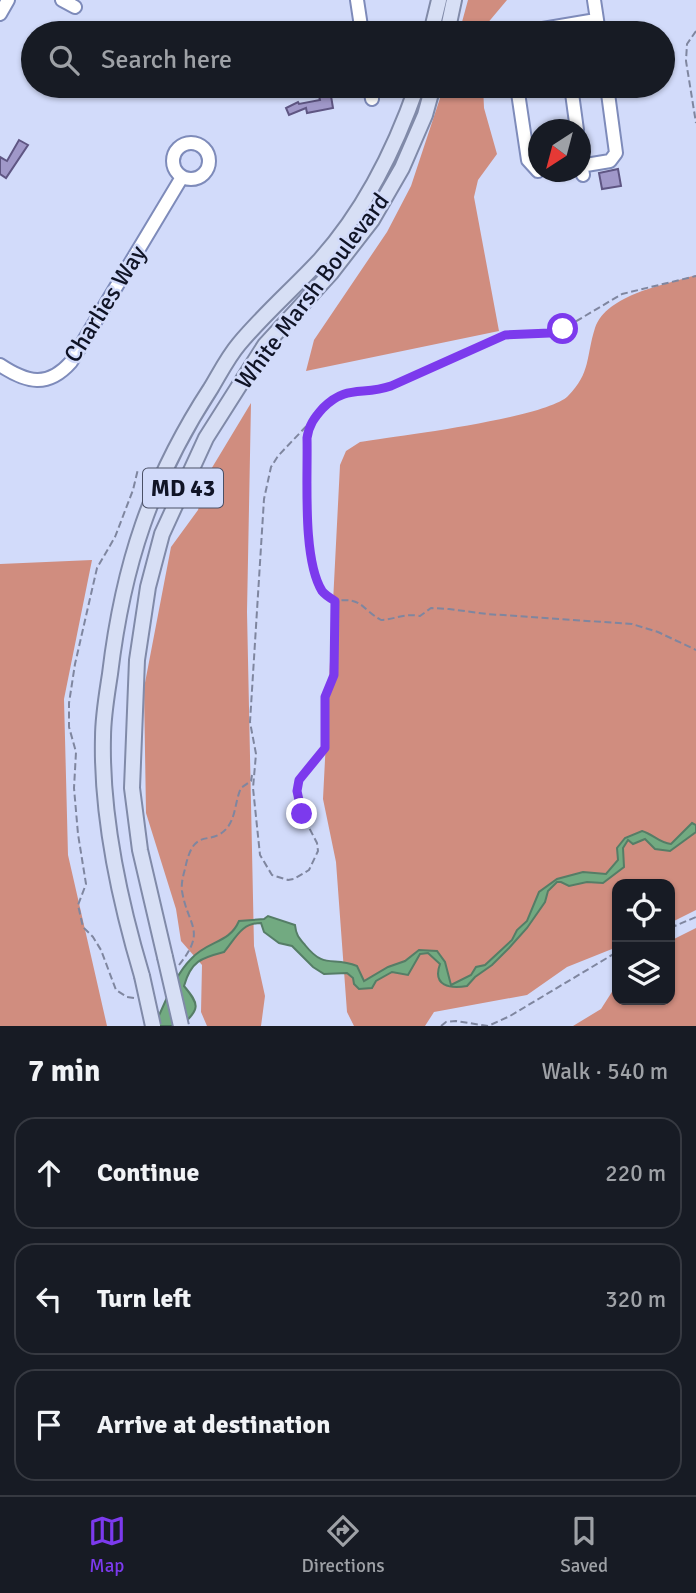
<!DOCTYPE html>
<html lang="en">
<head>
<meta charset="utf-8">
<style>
	:root { --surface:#171b24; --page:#20242c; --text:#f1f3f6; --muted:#9ea1a6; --line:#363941; --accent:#7c3aed }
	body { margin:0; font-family:Signika,sans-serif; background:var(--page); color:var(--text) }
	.controls { position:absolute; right:21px; bottom:21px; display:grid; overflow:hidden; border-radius:14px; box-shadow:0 2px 5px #0004 }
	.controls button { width:63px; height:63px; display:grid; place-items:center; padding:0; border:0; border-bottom:2px solid var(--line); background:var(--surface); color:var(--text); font:35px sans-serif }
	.compass { position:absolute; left:528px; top:119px; width:63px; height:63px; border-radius:50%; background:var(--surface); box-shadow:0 2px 5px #0004; rotate:216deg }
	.stop { position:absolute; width:21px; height:21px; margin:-16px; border:5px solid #7c3aed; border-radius:50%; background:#fff }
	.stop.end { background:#7c3aed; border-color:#fff; box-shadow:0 2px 7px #0008 }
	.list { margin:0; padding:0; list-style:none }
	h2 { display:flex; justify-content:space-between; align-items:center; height:91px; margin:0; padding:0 28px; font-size:30px }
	h2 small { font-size:23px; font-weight:400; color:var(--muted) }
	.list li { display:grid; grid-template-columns:46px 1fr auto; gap:21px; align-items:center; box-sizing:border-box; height:112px; margin:0 14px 14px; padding:0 14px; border:2px solid var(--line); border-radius:21px }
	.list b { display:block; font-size:26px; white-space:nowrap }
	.list em { font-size:23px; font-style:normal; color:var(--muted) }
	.icon { flex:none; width:38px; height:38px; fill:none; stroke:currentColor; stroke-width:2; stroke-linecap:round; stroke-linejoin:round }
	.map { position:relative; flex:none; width:696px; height:1026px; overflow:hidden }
	.search { position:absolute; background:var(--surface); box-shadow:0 2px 5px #0004; left:21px; right:21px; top:21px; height:77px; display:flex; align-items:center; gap:18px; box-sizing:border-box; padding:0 24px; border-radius:38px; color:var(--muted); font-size:26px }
	.sheet { height:469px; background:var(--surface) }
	nav { display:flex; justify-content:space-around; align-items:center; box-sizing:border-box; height:98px; border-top:2px solid var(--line); background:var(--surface); font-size:19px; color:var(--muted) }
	nav a { display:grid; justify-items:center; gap:4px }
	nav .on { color:var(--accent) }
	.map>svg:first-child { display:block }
</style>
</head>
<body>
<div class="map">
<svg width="696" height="1026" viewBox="0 0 696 1026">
	<rect width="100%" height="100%" fill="#d2dbfa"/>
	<!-- forest -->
	<path fill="#d08d7f" d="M468 0H507L486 25 485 33H459Z
		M444 86H483L484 108 497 154 478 180 474 197 499 331 306 371 314 340 387 232 411 186Z
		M696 275V910L670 923V884H617V947L567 967 527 995 434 1012 425 1026H354L347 1012 336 862 323 799 340 465 346 451 360 442C398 436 546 418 568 396 591 373 586 356 595 328 607 294 665 285 696 275Z
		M251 403 247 612 254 946 265 996 261 1026H207L201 1012 202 965 181 941 176 909 146 813 144 688 171 547 198 510 210 471Z
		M92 560 64 699 68 855 107 1026H0V564Z
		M696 928V1026H573L601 1009 617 984V1000H670V941Z"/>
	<!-- water -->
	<path fill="#72aa81" stroke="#557d66" stroke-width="2" d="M692 823 696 825V832L670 851 655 849 645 839 633 844 628 840 623 848 624 867 603 883 587 882 569 886 561 882H557L548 891 545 902 527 928 509 948 492 965 475 977 467 986C450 989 432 986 440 964L428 953 420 954 408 975 392 972 376 981 372 988 359 989 354 984 353 978 347 973 324 974 313 967 292 946 279 943 264 932 261 923C241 923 236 938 224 952 201 958 191 961 184 986 200 1005 200 1009 181 1026H154C165 1004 174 976 191 959 208 940 229 944 239 921L264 919 268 916 295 925C296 935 299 938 305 945 325 970 332 956 357 966L364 981 388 967 405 961 419 950 437 951 445 962 451 985 471 975 476 967 485 965 512 940 517 930 527 921 539 892 557 879 583 872 606 874 618 860 617 848 625 838 642 831C653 834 659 843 671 844Z"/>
	<!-- building -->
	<path fill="#a098c9" stroke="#5f5683" stroke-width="2" d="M330 90 333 108 307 113 306 108 289 115 286 108 298 102 299 104 320 100 318 92Z
		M19 140 28 145 6 178 0 174V157L7 161Z
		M618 169 621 186 602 189 599 173Z"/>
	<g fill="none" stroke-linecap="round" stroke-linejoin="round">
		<!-- minor casing -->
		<g stroke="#7e8bba" stroke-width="16">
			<path id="minor" d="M62 0 75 7
				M357 0 362 33
				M594 0 599 33
				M0 14 8 0
				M519 33 596 20
				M370 86 372 99
				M517 86 528 160 538 171
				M571 86 577 130
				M173 161a18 18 0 1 1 36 0a18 18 0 1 1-36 0Z
				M580 156 583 175
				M580 166 610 161 616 153 607 86
				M0 365C27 383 48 388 71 362L182 177"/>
		</g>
		<!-- major casing -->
		<g stroke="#808aa8" stroke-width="18">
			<path id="major" d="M431 33 439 0
				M447 33 454 0
				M165 957 140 850 132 788 137 660 148 587 162 534 206 438 265 345 331 273 372 220 402 168 425 115 433 86
				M142 976C119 899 101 817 103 737 103 716 107 694 110 674 123 565 151 480 211 388 220 373 228 357 239 344 264 314 294 288 320 260 365 210 395 149 417 86"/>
		</g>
		<!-- path -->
		<path stroke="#7f869f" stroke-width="2" stroke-dasharray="7 3.5" stroke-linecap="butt" d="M696 31 687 44 686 61 696 123
			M309 427 307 438C308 476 302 559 322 591 325 595 330 598 335 601 363 597 360 608 381 620 397 619 404 613 420 616L431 608 449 609 487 614 632 624 658 632 696 650
			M335 601 334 675 325 697V748L299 780 297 791 302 814 317 843 318 851 309 870 294 879 288 880 272 875 260 855 253 788 256 754 250 722 264 499 271 467 278 456 334 397 343 393 374 391 391 386 504 335 550 333 563 329 622 294 696 276
			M670 928 696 917
			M179 965C207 930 188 927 182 891 181 884 183 876 185 869 194 824 210 848 227 828 236 817 235 801 241 788L251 781 252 775
			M134 998 127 997 116 990 101 950 93 937 83 927 78 905 86 884 78 834 74 788 76 752 69 727V703L75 664 97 568 115 537 133 490 138 469
			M441 1026 446 1022 456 1021 488 1026 510 1016 617 952"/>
		<!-- minor -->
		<use href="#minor" stroke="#fff" stroke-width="12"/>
		<!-- major -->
		<use href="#major" stroke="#d7dff5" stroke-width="14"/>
		<!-- major-bridge casing -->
		<g stroke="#808aa8" stroke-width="18" stroke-linecap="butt">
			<path id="major-bridge" d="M165 957 181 1026
				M142 976 153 1026"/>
		</g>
		<!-- major-bridge -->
		<use href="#major-bridge" stroke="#d7dff5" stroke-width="14"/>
	</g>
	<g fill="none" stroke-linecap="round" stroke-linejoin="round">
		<!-- route -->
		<path stroke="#7c3aed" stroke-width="9" d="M302 814 297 791 299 780 325 748V697L334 675 335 601C330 598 325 595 322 591 302 559 308 476 307 438 309 425 314 418 323 408 347 384 362 396 391 386L505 335 550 333 563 329"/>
	</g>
	<g text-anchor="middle" stroke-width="5" stroke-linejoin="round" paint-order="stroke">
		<!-- shield labels -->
		<rect fill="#d2dbfa" stroke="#4a5066" stroke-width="2" x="143" y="468.5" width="80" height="39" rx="5"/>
		<g font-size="23" font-weight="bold" fill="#101426">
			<text x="183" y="496">MD 43</text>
		</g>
		<!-- street labels -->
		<g font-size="24" fill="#101426" stroke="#d2dbfa">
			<text transform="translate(312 291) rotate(-53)" y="8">White Marsh Boulevard</text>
			<text transform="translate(105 304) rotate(-58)" y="8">Charlies Way</text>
		</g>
	</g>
</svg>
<div class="controls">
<button><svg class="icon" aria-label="locate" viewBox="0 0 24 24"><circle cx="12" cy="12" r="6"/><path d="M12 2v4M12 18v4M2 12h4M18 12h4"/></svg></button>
<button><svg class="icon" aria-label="layers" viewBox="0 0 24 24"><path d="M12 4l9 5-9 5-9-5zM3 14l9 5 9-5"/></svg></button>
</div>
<svg class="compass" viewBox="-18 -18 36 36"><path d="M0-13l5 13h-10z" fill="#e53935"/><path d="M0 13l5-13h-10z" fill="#9ea1a6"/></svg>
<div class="stop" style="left:563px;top:329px"></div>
<div class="stop end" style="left:302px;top:814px"></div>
<div class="search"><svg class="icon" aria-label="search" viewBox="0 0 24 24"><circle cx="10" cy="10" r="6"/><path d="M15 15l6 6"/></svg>Search here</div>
</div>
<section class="sheet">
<h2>7 min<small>Walk · 540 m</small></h2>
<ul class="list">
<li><svg class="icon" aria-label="ahead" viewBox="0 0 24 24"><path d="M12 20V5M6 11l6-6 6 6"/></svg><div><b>Continue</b></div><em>220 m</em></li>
<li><svg class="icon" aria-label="left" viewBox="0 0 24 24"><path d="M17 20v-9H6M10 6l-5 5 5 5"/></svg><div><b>Turn left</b></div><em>320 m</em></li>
<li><svg class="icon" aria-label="arrive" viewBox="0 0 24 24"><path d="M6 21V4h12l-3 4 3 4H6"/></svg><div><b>Arrive at destination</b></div></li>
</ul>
</section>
<nav>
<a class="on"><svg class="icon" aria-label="map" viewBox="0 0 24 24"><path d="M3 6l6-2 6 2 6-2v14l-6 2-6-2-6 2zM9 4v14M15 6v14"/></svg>Map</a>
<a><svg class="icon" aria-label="directions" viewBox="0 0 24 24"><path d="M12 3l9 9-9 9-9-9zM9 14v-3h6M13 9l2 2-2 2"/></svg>Directions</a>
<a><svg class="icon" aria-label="saved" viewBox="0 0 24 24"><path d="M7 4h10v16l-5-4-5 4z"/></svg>Saved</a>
</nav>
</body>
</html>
